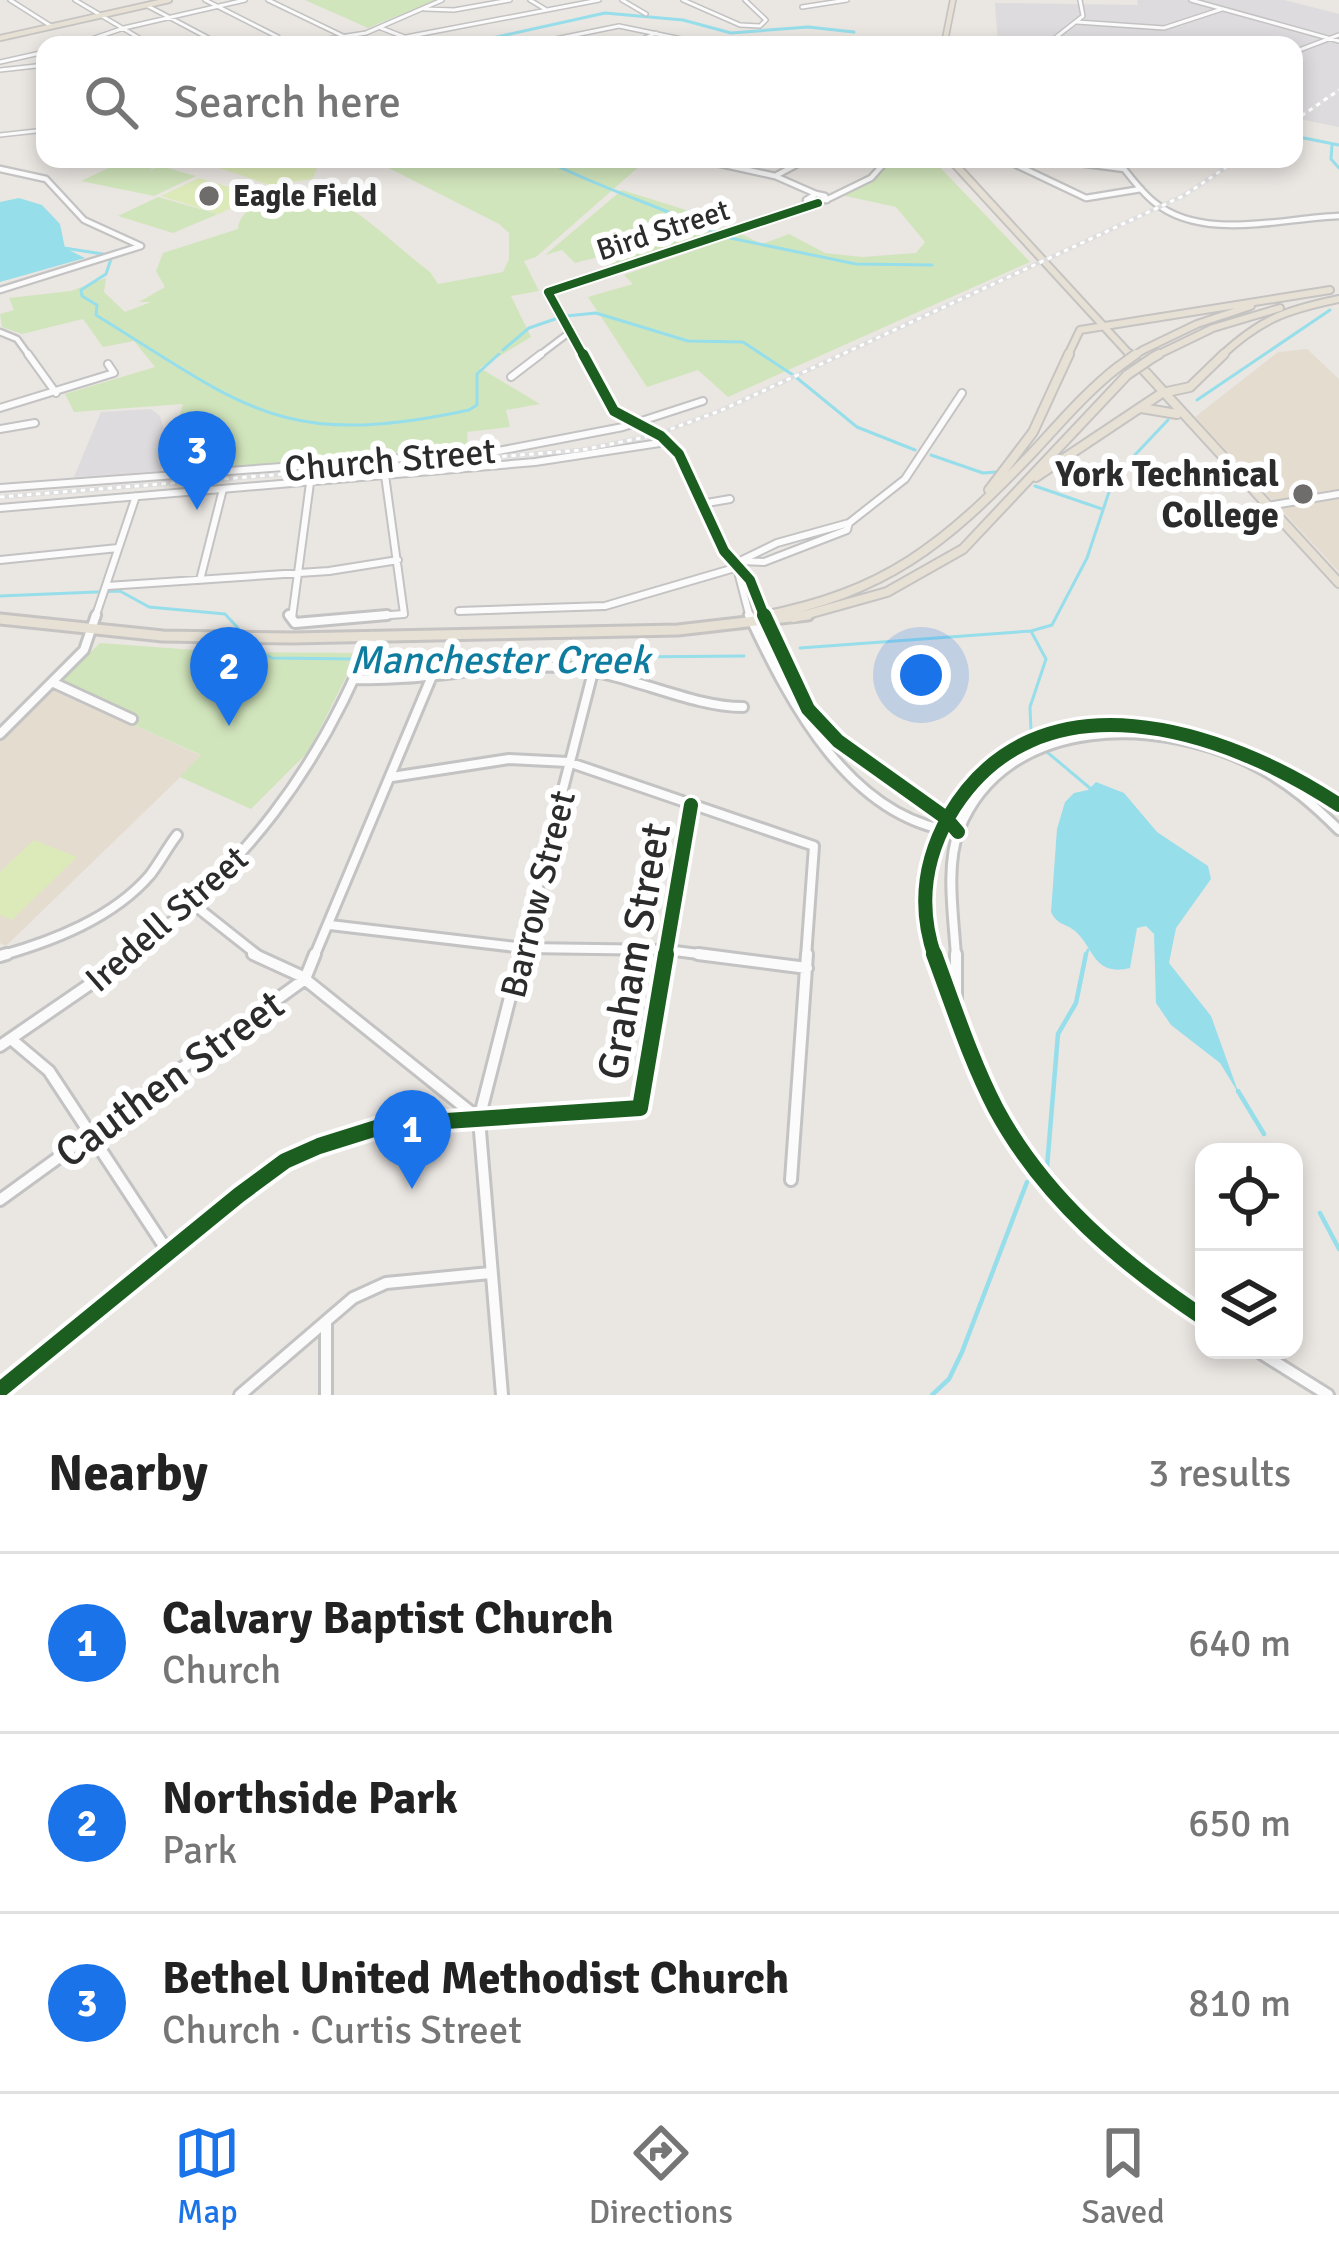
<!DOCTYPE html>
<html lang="en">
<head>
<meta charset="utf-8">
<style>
	:root { --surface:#fff; --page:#f6f6f6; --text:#222; --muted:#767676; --line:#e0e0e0; --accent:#1a73e8 }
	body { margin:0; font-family:Signika,sans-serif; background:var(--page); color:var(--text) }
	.controls { position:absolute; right:36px; bottom:36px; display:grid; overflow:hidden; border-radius:24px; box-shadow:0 6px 18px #0003 }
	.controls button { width:108px; height:108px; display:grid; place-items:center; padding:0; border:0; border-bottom:3px solid var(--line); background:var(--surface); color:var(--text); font:60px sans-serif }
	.you { position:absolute; left:921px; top:675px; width:42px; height:42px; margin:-30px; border:9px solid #fff; border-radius:50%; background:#1a73e8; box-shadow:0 0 0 18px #1a73e833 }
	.badge { display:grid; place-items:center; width:78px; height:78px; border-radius:50%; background:var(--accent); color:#fff; font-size:39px; font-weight:700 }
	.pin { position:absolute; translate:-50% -99px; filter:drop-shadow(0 3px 6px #0008) }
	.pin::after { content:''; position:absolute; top:63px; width:42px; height:36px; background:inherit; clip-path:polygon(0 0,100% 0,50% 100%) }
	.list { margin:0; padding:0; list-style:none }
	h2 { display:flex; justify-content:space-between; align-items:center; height:156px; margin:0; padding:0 48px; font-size:51px }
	h2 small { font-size:39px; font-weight:400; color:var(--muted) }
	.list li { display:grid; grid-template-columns:78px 1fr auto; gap:36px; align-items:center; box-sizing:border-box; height:180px; padding:0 48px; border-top:3px solid var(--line) }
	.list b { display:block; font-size:45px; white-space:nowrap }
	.list p { margin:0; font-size:39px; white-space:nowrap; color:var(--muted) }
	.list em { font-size:39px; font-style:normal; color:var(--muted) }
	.icon { flex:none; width:66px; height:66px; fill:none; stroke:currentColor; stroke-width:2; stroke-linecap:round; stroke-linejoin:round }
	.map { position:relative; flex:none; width:1339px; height:1395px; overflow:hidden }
	.search { position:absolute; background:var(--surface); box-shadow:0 6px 18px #0003; left:36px; right:36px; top:36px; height:132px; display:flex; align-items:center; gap:30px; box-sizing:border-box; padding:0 42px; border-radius:24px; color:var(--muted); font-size:45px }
	.sheet { height:696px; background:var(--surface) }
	nav { display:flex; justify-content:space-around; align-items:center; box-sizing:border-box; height:168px; border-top:3px solid var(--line); background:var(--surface); font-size:33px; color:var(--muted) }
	nav a { display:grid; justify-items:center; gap:6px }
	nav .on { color:var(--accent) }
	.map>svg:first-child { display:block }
</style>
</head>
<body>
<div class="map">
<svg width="1339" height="1395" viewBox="0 0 1339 1395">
	<rect width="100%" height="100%" fill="#eae6e2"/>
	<!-- industrial -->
	<path fill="#dddbdd" d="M1137 0H1284L1339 14V127L1294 118V45H998L995 3 1138 5Z
		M151 409 160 416 165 432H174L161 471 74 477 101 412Z"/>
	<!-- education -->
	<path fill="#e5dcd0" d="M1307 349 1339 379V572L1195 417 1278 352Z
		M53 689 202 756 6 946 0 943V740Z"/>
	<!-- green -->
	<path fill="#d1e5bc" d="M305 0H436L368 28Z
		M128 159 154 167 149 171 160 166 196 176 154 196 81 181Z
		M371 159H637L642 164 536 257 524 261 539 291 511 296 531 337 480 368 540 404 506 410 510 427 467 432 468 451 185 470 166 463 183 404 74 412 65 394 155 367 134 341 103 347 83 319 22 334 2 327 0 314 14 310 9 298 71 291 106 278 104 292 125 312 151 302H139L165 287 156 271 163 253 238 229C240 193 321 191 346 206 375 224 402 251 430 272L438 284 503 272 509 259V233L499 224Z
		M936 163 1030 262 728 397 698 370 647 387 588 297 633 284 624 275 741 234 762 244 789 234 825 253 862 257 916 253 925 242 896 207 841 195 874 178 886 167Z
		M622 190 686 210 726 230 615 268 602 256 575 263 562 250 545 255Z
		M158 197 218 214 173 233 118 216Z
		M100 643 222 652 358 653 309 751 251 809 180 777 201 755 53 689Z"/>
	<!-- pitch -->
	<path fill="#dce9b9" d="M228 159H302L317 169 312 179 270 185 216 167Z
		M199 178 256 195 219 214 161 196Z
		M34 840 77 857 12 920 0 915V872Z"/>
	<!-- water -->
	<path fill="#97deeb" d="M19 198 42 205 60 224 65 248 85 258 0 282V202Z
		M1096 782 1124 793 1157 832 1208 866 1211 879 1176 928 1169 963 1211 1016 1239 1094 1220 1063 1171 1025 1156 1003 1154 934 1146 926 1137 928 1130 968C1093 977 1094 947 1075 931 1064 922 1058 926 1051 912L1057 829 1065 802 1074 793 1088 790Z"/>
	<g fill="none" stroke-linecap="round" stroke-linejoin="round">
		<!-- stream-far1 -->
		<path stroke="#97deeb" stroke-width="3" d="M465 44 605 13 683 20 731 33 808 27 854 32
			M1294 136 1339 145
			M1332 145 1331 159 1339 168
			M543 159C599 188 660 206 717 233
			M730 238 856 264 932 265
			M64 248 109 255
			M111 259 106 274 81 290 82 296 97 305 96 315C246 408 283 450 469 410L477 405V374L499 354
			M566 316 596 313 688 341 743 342 793 375
			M503 350 529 328 558 318
			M797 378 857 427 915 450
			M1197 400 1330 310
			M931 455 983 473 996 472
			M1035 486 1102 509
			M0 596 120 591 149 607 225 614 238 628
			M800 648 1031 631 1052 625 1087 558 1114 477 1168 420
			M259 651 272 658 357 659
			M367 659 744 656
			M1031 731 1030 707 1046 659 1032 633
			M1047 752 1091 789
			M1085 957 1088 950"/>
		<!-- stream -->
		<path stroke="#97deeb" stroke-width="4.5" d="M1238 1091 1264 1134
			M1047 1167 1058 1034 1076 1003 1086 954
			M1320 1213 1339 1249
			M932 1395 949 1379 962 1352 1027 1182"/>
		<!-- minor-far4 casing -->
		<g stroke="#c4c3c3" stroke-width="6">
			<path id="minor-far4" d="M10 0 51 26
				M75 0 151 45
				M205 0 278 37 280 45
				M268 0 345 37
				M530 0 545 9
				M622 0 646 14
				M683 0 740 25 760 26 766 20 745 0
				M1191 0 1339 41
				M146 5 214 41 213 45
				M802 7 847 0
				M425 9 454 10 510 0
				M1077 22 1164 28 1222 9
				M381 28 425 45
				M406 37 599 0
				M784 39 856 45
				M74 45 124 28 245 0
				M290 45 366 33 442 0
				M526 45 619 26 710 45
				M630 45 656 33
				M1046 45 1083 16 1080 0
				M1294 52 1339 35
				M0 62 45 52
				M0 70 45 65
				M0 135 45 130"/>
		</g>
		<!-- minor-far3 casing -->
		<g stroke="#c4c3c3" stroke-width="9">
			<path id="minor-far3" d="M698 159 775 176 816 194
				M1004 159 1086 198 1141 189
				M1048 159 1124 169
				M1116 159C1128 173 1139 190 1154 202 1203 242 1282 218 1339 216
				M0 169 46 179 84 220 141 246 0 290
				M777 175 807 159
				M816 194 825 196 827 200H806Z
				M828 199 871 178 888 159
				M0 332 17 339 30 357
				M537 357 570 332
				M584 357 548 292 818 203"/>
		</g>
		<!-- minor-far2 casing -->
		<g stroke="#c4c3c3" stroke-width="10">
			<path id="minor-far2" d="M28 354 56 393
				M583 354 614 411 661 436 679 454 724 551 750 580 765 618
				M511 377 541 354
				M0 408 114 373 108 364
				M0 429 35 423
				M0 488 498 451 623 427 703 401
				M701 504 730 499
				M1268 506 1339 494
				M0 508 535 462 666 442
				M0 560 118 548
				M742 561 764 562 847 530 849 523 905 479 962 393
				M738 562 777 543 849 523
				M738 572 750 618
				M200 580 223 489
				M107 586 329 571 398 560
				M459 611 605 606 738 567
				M95 618 136 496
				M292 618 310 483
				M350 618 404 614 385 475"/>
		</g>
		<!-- minor-far1 casing -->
		<g stroke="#c4c3c3" stroke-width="14">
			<path id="minor-far1" d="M289 615 295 623 387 615
				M749 615C791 705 851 820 958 832
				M764 615 808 709 838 741 946 818 958 832
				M355 679C427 682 498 661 570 668 628 673 690 707 743 707
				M54 683 132 719
				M0 734 84 650 96 615
				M392 777 509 759 568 762 814 846 806 957
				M193 904 260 957
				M330 925 524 948 667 950 722 957
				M0 956C53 941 113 918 150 875 160 862 167 848 177 835
				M130 957C244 865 318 773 372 636
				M314 957 432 676
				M520 957 594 668
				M665 957 691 805
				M935 957C918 908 923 862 949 816 1036 667 1225 729 1339 805
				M956 957C954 918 945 867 959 830 1006 712 1164 716 1260 768 1291 785 1314 805 1339 830"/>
		</g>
		<!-- minor casing -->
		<g stroke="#c4c3c3" stroke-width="16">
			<path id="minor" d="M253 954 301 976 478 1118
				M698 954 807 968
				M934 954C953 1005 971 1061 996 1109 1044 1198 1121 1263 1204 1318
				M956 954V1007
				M0 956 7 954
				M11 1039 49 1071 168 1252
				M0 1046 134 954
				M791 1180 807 954
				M0 1200 305 979 315 954
				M326 1322V1395
				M1256 1350 1328 1395
				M0 1390 239 1195 285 1161 319 1146 386 1125 640 1108 666 954
				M240 1395 353 1298 386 1283 490 1273
				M502 1395 479 1119 521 954"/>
		</g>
		<!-- major-far3 casing -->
		<g stroke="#c6c4c2" stroke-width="8">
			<path id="major-far3" d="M0 38 169 0
				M944 45 953 0"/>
		</g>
		<!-- major-far2 casing -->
		<g stroke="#c6c4c2" stroke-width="10">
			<path id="major-far2" d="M950 159 1132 357
				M1143 350 1197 324 1251 306
				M1067 357 1080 330 1330 290
				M1153 357 1213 328 1280 308
				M1220 357C1260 319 1286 310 1339 299"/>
		</g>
		<!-- major-far1 casing -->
		<g stroke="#c6c4c2" stroke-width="12">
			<path id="major-far1" d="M1129 354 1339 583
				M1152 358 1159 354
				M1141 408 1177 414
				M1036 477 1162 393 1190 387 1224 354
				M989 490 1033 432 1069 354
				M758 617C886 593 944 545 1032 453 1060 423 1086 392 1118 367
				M794 618 887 592 963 549 1127 375"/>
		</g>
		<!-- major casing -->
		<g stroke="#c6c4c2" stroke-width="15">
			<path id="major" d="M758 617 767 615
				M0 619 163 636 292 638 678 630 808 615"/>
		</g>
		<!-- minor-far4 -->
		<use href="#minor-far4" stroke="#fcfbfb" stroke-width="3"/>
		<!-- minor-far3 -->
		<use href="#minor-far3" stroke="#fcfbfb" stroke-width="4.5"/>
		<!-- minor-far2 -->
		<use href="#minor-far2" stroke="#fcfbfb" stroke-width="6"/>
		<!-- minor-far1 -->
		<use href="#minor-far1" stroke="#fcfbfb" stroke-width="8"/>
		<!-- minor -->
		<use href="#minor" stroke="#fcfbfb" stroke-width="10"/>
		<!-- major-far3 -->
		<use href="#major-far3" stroke="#e7e1d5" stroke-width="4.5"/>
		<!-- major-far2 -->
		<use href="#major-far2" stroke="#e7e1d5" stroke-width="6"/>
		<!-- major-far1 -->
		<use href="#major-far1" stroke="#e7e1d5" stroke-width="8"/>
		<!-- major -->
		<use href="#major" stroke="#e7e1d5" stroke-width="9"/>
		<!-- rail casing -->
		<g stroke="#dededf" stroke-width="4.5">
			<path id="rail" d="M1294 121 1339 90
				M0 497 582 450 655 435 722 410 1183 196 1239 159"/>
		</g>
		<!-- rail -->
		<use href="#rail" stroke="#fff" stroke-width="3" stroke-dasharray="4.5" stroke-linecap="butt"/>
		<!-- major-bridge-far1 casing -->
		<g stroke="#c6c4c2" stroke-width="10" stroke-linecap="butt">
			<path id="major-bridge-far1" d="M1132 357 1143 350"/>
		</g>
		<!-- major-bridge casing -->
		<g stroke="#c6c4c2" stroke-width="12" stroke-linecap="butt">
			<path id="major-bridge" d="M1118 367 1136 354
				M1127 375 1152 358"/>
		</g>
		<!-- major-bridge-far1 -->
		<use href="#major-bridge-far1" stroke="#e7e1d5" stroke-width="6"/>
		<!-- major-bridge -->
		<use href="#major-bridge" stroke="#e7e1d5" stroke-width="8"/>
		<!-- cycleway-far3 casing -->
		<g stroke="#fff" stroke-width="12">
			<path id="cycleway-far3" d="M584 357 548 292 818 203"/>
		</g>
		<!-- cycleway-far2 casing -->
		<g stroke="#fff" stroke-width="16">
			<path id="cycleway-far2" d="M583 354 614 411 661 436 679 454 724 551 750 580 765 618"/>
		</g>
		<!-- cycleway-far1 casing -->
		<g stroke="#fff" stroke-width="21">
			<path id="cycleway-far1" d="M764 615 808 709 838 741 946 818 958 832
				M665 957 691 805
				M935 957C918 908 923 862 949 816 1036 667 1225 729 1339 805"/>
		</g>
		<!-- cycleway casing -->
		<g stroke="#fff" stroke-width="24">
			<path id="cycleway" d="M934 954C953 1005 971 1061 996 1109 1044 1198 1121 1263 1204 1318
				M0 1390 239 1195 285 1161 319 1146 386 1125 640 1108 666 954"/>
		</g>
		<!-- cycleway-far3 -->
		<use href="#cycleway-far3" stroke="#1b5e20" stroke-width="8"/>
		<!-- cycleway-far2 -->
		<use href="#cycleway-far2" stroke="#1b5e20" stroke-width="10"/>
		<!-- cycleway-far1 -->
		<use href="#cycleway-far1" stroke="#1b5e20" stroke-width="14"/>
		<!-- cycleway -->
		<use href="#cycleway" stroke="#1b5e20" stroke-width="16"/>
	</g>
	<!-- markers -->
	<g fill="#6e6d6c" stroke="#fff" stroke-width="4.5">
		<circle cx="209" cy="196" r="12"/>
		<circle cx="1303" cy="494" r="12"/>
	</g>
	<g text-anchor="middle" stroke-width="12" stroke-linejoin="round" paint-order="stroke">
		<!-- far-poi labels -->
		<g font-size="30" font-weight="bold" fill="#2c2c2c" stroke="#fff" text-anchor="start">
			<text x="233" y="206">Eagle Field</text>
		</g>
		<!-- far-street labels -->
		<g font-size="30" fill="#2c2c2c" stroke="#fff">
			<text transform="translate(663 230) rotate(-18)" y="10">Bird Street</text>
		</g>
		<!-- street labels -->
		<g font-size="36" fill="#2c2c2c" stroke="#fff">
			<text transform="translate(390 459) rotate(-5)" y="13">Church Street</text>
			<text transform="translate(537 894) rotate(-76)" y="13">Barrow Street</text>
			<text transform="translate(166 918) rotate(-41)" y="13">Iredell Street</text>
		</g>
		<!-- poi labels -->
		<g font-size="36" font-weight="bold" fill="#2c2c2c" stroke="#fff" text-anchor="end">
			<text x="1279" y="486">York Technical<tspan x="1279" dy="41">College</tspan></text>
		</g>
		<!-- water labels -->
		<g font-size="39" font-style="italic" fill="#0e7c9f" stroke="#fff">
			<text x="500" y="673">Manchester Creek</text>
		</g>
		<!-- near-street labels -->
		<g font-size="42" fill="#2c2c2c" stroke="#fff">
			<text transform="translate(633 951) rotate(-80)" y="15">Graham Street</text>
			<text transform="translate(169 1078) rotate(-36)" y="15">Cauthen Street</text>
		</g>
	</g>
</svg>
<div class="controls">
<button><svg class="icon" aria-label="locate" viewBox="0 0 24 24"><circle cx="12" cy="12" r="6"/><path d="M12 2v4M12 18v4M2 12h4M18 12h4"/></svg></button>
<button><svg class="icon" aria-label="layers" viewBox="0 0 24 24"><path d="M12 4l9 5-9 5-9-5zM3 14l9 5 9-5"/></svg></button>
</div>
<div class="you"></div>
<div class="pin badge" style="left:412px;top:1189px">1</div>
<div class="pin badge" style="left:229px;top:726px">2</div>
<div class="pin badge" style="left:197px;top:510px">3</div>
<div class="search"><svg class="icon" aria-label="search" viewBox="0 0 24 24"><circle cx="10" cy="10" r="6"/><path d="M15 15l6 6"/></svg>Search here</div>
</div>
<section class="sheet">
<h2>Nearby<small>3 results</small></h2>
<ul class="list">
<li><span class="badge">1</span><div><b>Calvary Baptist Church</b><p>Church</p></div><em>640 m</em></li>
<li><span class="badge">2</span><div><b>Northside Park</b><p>Park</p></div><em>650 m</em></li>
<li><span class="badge">3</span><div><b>Bethel United Methodist Church</b><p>Church · Curtis Street</p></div><em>810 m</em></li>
</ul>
</section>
<nav>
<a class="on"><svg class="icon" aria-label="map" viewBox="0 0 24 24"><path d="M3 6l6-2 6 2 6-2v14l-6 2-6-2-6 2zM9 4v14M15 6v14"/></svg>Map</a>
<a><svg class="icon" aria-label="directions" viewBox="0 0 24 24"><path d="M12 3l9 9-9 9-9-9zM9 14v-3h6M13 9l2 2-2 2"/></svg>Directions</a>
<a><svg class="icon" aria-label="saved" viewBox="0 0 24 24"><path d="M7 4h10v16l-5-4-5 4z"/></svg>Saved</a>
</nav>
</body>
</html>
